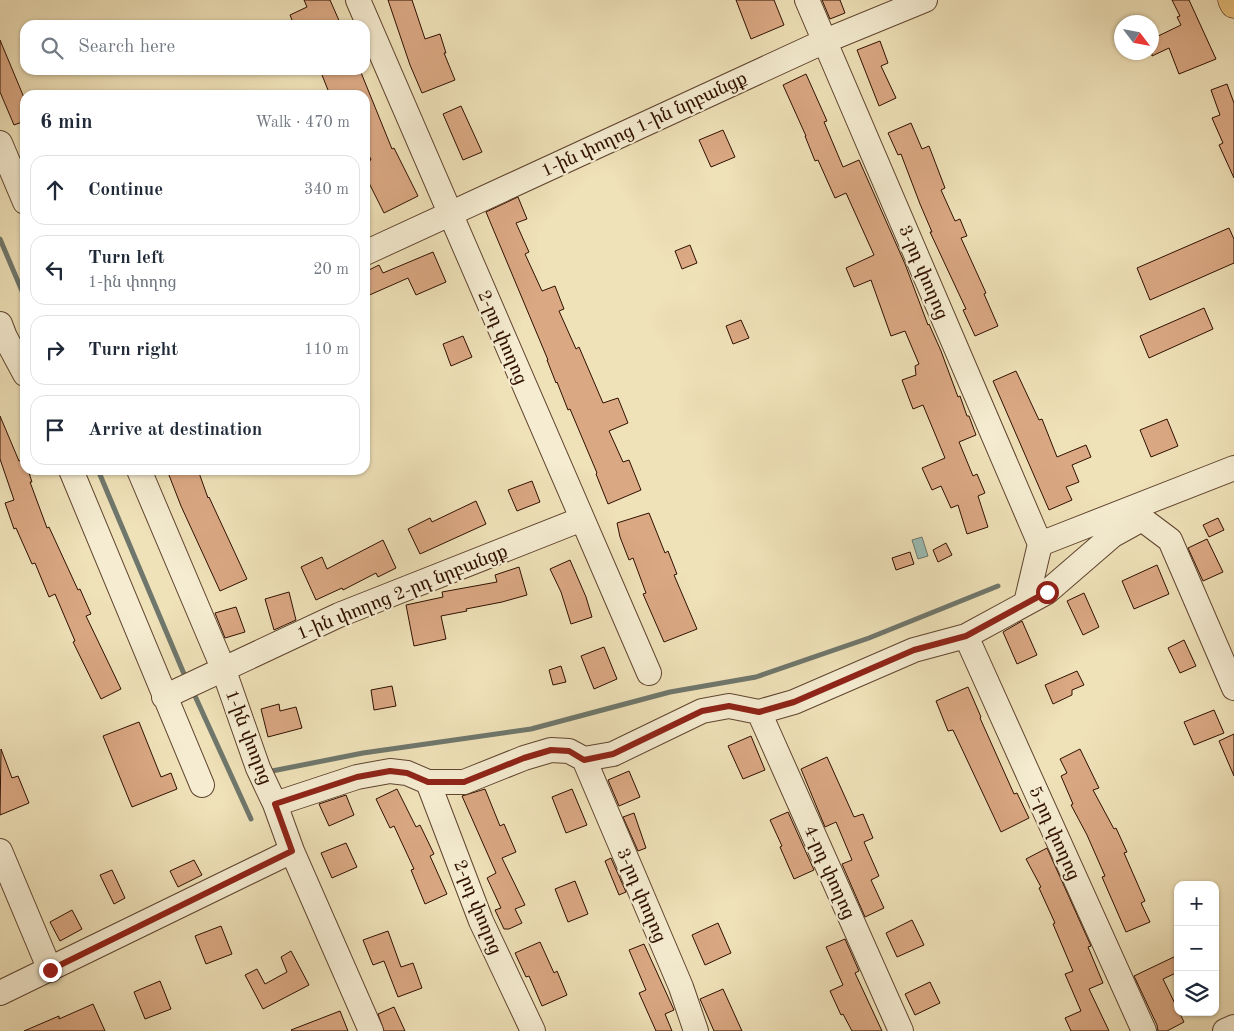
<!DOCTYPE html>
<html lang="en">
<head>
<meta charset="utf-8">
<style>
	:root { --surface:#fff; --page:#f6f6f7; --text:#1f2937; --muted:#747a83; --line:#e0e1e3 }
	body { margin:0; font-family:"Old Standard TT","Noto Serif Armenian",serif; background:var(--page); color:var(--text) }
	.controls { position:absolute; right:15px; bottom:15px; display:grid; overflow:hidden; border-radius:10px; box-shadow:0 1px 4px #0004 }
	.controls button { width:45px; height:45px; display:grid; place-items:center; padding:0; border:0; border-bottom:1px solid var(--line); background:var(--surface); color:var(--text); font:25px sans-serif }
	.compass { position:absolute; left:1114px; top:15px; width:45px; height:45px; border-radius:50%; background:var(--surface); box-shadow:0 1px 4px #0004; rotate:122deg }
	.stop { position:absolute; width:15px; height:15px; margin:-11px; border:4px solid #8f2418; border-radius:50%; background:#fff }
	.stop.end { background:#8f2418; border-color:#fff; box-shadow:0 1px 5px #0008 }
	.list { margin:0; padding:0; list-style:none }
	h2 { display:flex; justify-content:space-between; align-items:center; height:65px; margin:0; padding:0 20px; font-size:21px }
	h2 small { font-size:16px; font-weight:400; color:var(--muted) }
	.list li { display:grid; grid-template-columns:32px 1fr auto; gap:15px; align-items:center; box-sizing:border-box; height:70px; margin:0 10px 10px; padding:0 10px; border:1px solid var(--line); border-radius:15px }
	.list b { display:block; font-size:19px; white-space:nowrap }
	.list p { margin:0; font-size:16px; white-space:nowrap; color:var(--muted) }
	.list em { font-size:16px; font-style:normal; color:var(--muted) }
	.icon { flex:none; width:28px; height:28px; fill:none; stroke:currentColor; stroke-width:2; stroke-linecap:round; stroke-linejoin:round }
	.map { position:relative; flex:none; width:1234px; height:1031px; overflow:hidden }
	.search { position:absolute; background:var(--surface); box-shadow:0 1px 4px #0004; left:20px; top:20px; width:350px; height:55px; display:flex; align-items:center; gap:12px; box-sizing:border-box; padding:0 18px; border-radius:15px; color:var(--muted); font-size:19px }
	.panel { position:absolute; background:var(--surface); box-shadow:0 1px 4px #0004; left:20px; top:90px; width:350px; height:385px; border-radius:15px }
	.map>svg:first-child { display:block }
</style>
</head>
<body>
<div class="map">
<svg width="1234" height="1031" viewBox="0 0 1234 1031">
	<rect width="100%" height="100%" fill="#efe1b8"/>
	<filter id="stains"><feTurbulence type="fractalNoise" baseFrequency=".004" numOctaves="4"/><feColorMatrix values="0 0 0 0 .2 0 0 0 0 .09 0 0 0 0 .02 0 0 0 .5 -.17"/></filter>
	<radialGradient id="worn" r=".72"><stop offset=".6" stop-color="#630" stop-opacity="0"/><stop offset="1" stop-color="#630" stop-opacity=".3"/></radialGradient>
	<!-- water -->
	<path fill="#9abcb4" stroke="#6f776c" d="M922 537 928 556 918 559 912 540Z"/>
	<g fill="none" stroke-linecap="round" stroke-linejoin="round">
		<!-- stream -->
		<path stroke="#6f776c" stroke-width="5" d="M0 239 25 298
			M98 470 187 681
			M195 696 251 819
			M272 771 363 753 531 729 670 692 756 677 869 638 998 586"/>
	</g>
	<!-- building -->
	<path fill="#daa883" stroke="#2f1000" d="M304 0H330L341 25H294L290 15 307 7Z
		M388 0H412L425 39 440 34 446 53H444L455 80 422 93 410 65Z
		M736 0H774L784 25 751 39Z
		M822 0H840L845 13 830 19Z
		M1172 0H1189L1216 59 1179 74 1169 48 1152 56V39L1181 25 1177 17 1180 16Z
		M0 40 25 100V121L14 125 0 92Z
		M880 41 888 63 881 66 896 98 879 106 857 50Z
		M320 70H360L392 149 394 148 418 196 384 213 365 175V162L371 160 365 145V95H330Z
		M806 74 827 121 824 122 843 167 859 160 905 264 928 325 929 324 941 351 958 397 960 396 967 416H969L976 435 959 442 973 476 977 474 985 493 978 496 988 527 967 534 958 505 951 508 941 486 932 490 922 468 945 458 923 405 913 409 902 380 916 375 915 366 919 364 905 331 891 336 871 280 854 287 846 268 874 255 846 193 835 198 818 160 815 161 805 136H806L783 85Z
		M1227 84 1234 103V178L1219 145 1223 143 1212 118 1220 115 1211 90Z
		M461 106 482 152 463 160 443 114Z
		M911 123 922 149 929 146 945 188 941 190 955 221 960 219 967 236 961 238 986 293 984 294 998 326 975 336 963 310 966 309 930 232H932L920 204 901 154 898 155 888 133Z
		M723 130 735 157 711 167 699 140Z
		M518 197 527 219 516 223 529 252 525 254 542 291 555 286 564 309 559 311 576 349 579 347 603 403 618 398 628 423 609 431 623 462 629 460 641 490 608 504 596 474 597 473 570 409 568 410 557 382 556 383 547 360H548L486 212Z
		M1229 228 1234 239V263L1150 300 1137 268Z
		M690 245 697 263 682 269 675 251Z
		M433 252 446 282 416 295 408 278 365 297V272L379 265 383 273Z
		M1204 308 1213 329 1149 358 1140 336Z
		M741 320 749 338 733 344 726 326Z
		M463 336 472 357 451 366 443 344Z
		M1016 371 1039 420 1042 419 1057 457 1086 445 1091 457 1072 465 1079 482 1066 487 1072 500 1049 510 993 381Z
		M0 416 19 461 24 459 25 470H28L32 482H30L47 528 49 527 78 590 80 589 91 614 86 616 121 689 101 699 73 642 75 641 55 594 49 597 35 563 32 564 16 528 14 529 5 503 14 500 0 459Z
		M1167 419 1178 446 1151 457 1140 430Z
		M167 470H198L208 498 209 497 247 579 220 591 181 506Z
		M532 481 540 502 517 511 508 490Z
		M476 501 486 524 420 554 408 529 430 518 432 522Z
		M649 513 665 553 668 551 677 574 674 575 697 629 664 642 643 594 646 593 633 558 629 560 620 537 617 523Z
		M1218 518 1224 530 1209 537 1203 525Z
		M1207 539 1223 572 1203 581 1188 548Z
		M383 540 396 568 378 577 376 573 343 590 342 588 316 600 301 567 322 557 327 569Z
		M946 543 952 555 938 562 933 550Z
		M910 552 914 564 896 570 892 558Z
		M570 560 586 597 592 617 571 624 561 592 550 569Z
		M1157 565 1169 594 1134 609 1122 581Z
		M519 567 527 595 502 602 466 609 467 611 441 616 446 639 414 646 406 605 443 597 442 592 497 582 495 575Z
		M289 592 296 620 274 630 265 599Z
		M1084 593 1099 627 1083 635 1067 601Z
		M236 607 245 632 225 638 215 613Z
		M1022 621 1037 655 1017 664 1003 632Z
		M1184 640 1196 666 1180 673 1168 648Z
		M604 647 617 679 594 689 581 656Z
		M561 666 566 682 553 685 549 670Z
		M1077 671 1084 685 1072 690V695L1053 704 1045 685Z
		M392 686 396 706 374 710 371 690Z
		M968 687 981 717 980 718 1014 794 1017 793 1029 818 1001 832 953 730 948 731 936 701Z
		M279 704 280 711 296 707 302 728 268 737 261 709Z
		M1214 710 1224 733 1194 745 1184 722Z
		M139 722 161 777 171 773 177 789 132 807 103 736Z
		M1234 734V776L1219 741Z
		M751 736 765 770 743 779 728 746Z
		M1 749 12 778 18 776 29 803 0 815Z
		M1080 749 1099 788 1093 790 1114 829 1116 828 1127 852 1124 853 1145 901 1141 903 1150 922 1126 932 1102 877 1105 876 1087 835 1071 805 1073 804 1061 776 1067 773 1060 759Z
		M827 757 854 817 863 814 873 838 864 842 879 876 871 880 884 908 865 917 842 864 852 860 836 822 825 827 801 769Z
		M629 771 640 797 619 806 608 780Z
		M397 789 416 827 420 825 434 854 430 856 447 894 425 904 411 870 414 869 394 826 390 828 376 799Z
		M485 789 500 826 504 824 516 852 502 858 525 905 515 909 522 923 509 929H504L495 910 501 908 487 878 496 873 462 796Z
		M572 789 587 825 566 833 552 797Z
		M346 795 354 815 329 826 319 804Z
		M788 812 814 870 794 879 780 847 782 846 770 820Z
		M634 813 646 848 638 851 623 817Z
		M346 843 357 867 332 878 321 853Z
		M1047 848 1091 946 1088 947 1103 983 1089 989 1109 1031H1071L1065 1018 1081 1011 1065 974 1073 971 1053 924 1055 923 1039 888 1041 887 1026 859Z
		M611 858 626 892 619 895 605 861Z
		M194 860 202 875 178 887 170 871Z
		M112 870 125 898 114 904 100 875Z
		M575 881 588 914 568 922 555 889Z
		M72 910 82 929 60 941 50 922Z
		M912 920 924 945 897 957 886 933Z
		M718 923 731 953 705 965 692 935Z
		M221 926 232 954 206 964 195 936Z
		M388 931 401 967 413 963 422 988 398 997 384 961 373 965 363 940Z
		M845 939 859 971 855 973 882 1031H852L843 1014 841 1015 830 991 843 985 826 947Z
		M540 942 554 973 557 971 567 995 542 1006 529 976 526 977 515 953Z
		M644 944 674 1010 665 1014 672 1031H656L639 993 646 990 629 950Z
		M291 951 309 985 263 1009 245 975 257 969 265 984 287 972 281 957Z
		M1178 955V972L1163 979 1184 1022 1167 1031H1158L1157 1025 1134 976Z
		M160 981 171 1009 145 1019 134 992Z
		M930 982 940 1003 915 1015 905 994Z
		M723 989 742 1031H714L700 999Z
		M93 1004 105 1031H24L59 1016V1019Z
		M394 1007 405 1031H384L378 1014Z
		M340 1011 348 1031H292L291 1030Z"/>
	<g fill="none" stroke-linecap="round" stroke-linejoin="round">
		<!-- minor casing -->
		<g stroke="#5f442e" stroke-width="26">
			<path id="minor" d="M358 0 649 673
				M807 0 1040 544
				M0 143 25 202
				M365 253 825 41 925 0
				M0 324 5 337 25 374
				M71 470 202 785
				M139 470 223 668 258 768 275 804 292 851 371 1031
				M1040 544 1234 468
				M1026 603 1040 544
				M966 636 1144 1031
				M164 697 339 615 582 519
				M759 712 901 1031
				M584 759 681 987 696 1031
				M428 782 481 921 533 1031
				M275 804 357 777 390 771 407 773 428 782H464L524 758 551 750 569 751 584 759 613 754 702 711 729 706 759 712 794 702 914 650 966 636 1047 592 1113 535 1142 519 1170 540 1234 688
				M0 851 50 970
				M0 993 292 851
				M1225 1031 1234 1027"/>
		</g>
		<!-- major casing -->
		<g stroke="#2f1000" stroke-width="29">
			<path id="major" d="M1232 0 1234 4"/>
		</g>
		<!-- minor -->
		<use href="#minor" stroke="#f5ecd1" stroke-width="24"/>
		<!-- major -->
		<use href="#major" stroke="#e8c07c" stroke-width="28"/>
	</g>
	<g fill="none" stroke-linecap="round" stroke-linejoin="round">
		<!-- route -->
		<path stroke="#8f2418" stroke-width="6" d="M50 970 292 851 275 804 357 777 390 771 407 773 428 782H464L524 758 551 750 569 751 584 760 613 754 702 711 729 706 759 712 794 702 914 650 966 636 1047 592"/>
	</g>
	<g text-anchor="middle" stroke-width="4.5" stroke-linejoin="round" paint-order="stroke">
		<!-- street labels -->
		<g font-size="18" fill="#2f1000" stroke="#f5ecd1">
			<text transform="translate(644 124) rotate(-25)" y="6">1-ին փողոց 1-ին նրբանցք</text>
			<text transform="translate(924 272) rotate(67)" y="6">3-րդ փողոց</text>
			<text transform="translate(503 337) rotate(67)" y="6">2-րդ փողոց</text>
			<text transform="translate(402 592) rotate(-22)" y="6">1-ին փողոց 2-րդ նրբանցք</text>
			<text transform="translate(249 737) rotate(69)" y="6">1-ին փողոց</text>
			<text transform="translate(1055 833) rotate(66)" y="6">5-րդ փողոց</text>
			<text transform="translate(830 872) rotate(66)" y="6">4-րդ փողոց</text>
			<text transform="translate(642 895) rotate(67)" y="6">3-րդ փողոց</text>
			<text transform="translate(478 907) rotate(68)" y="6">2-րդ փողոց</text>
		</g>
	</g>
	<rect width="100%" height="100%" filter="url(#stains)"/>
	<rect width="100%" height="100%" fill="url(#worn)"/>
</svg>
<div class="controls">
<button>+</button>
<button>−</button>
<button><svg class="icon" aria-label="layers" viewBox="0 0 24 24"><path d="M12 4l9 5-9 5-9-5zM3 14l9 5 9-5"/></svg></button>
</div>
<svg class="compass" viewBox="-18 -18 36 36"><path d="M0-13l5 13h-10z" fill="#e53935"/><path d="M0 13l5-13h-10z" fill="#747a83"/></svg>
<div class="stop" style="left:1047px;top:592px"></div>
<div class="stop end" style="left:50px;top:970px"></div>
<div class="search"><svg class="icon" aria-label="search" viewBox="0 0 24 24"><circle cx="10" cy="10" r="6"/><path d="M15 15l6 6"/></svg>Search here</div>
<section class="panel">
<h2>6 min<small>Walk · 470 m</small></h2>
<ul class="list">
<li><svg class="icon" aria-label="ahead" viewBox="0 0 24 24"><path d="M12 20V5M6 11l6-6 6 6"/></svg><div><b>Continue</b></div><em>340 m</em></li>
<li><svg class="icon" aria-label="left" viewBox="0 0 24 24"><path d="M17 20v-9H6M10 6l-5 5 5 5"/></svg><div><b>Turn left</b><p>1-ին փողոց</p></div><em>20 m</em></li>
<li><svg class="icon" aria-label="right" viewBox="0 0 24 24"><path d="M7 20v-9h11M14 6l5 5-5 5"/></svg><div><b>Turn right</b></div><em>110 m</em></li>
<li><svg class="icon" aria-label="arrive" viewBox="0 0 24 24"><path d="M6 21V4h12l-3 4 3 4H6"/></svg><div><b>Arrive at destination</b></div></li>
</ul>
</section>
</div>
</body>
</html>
